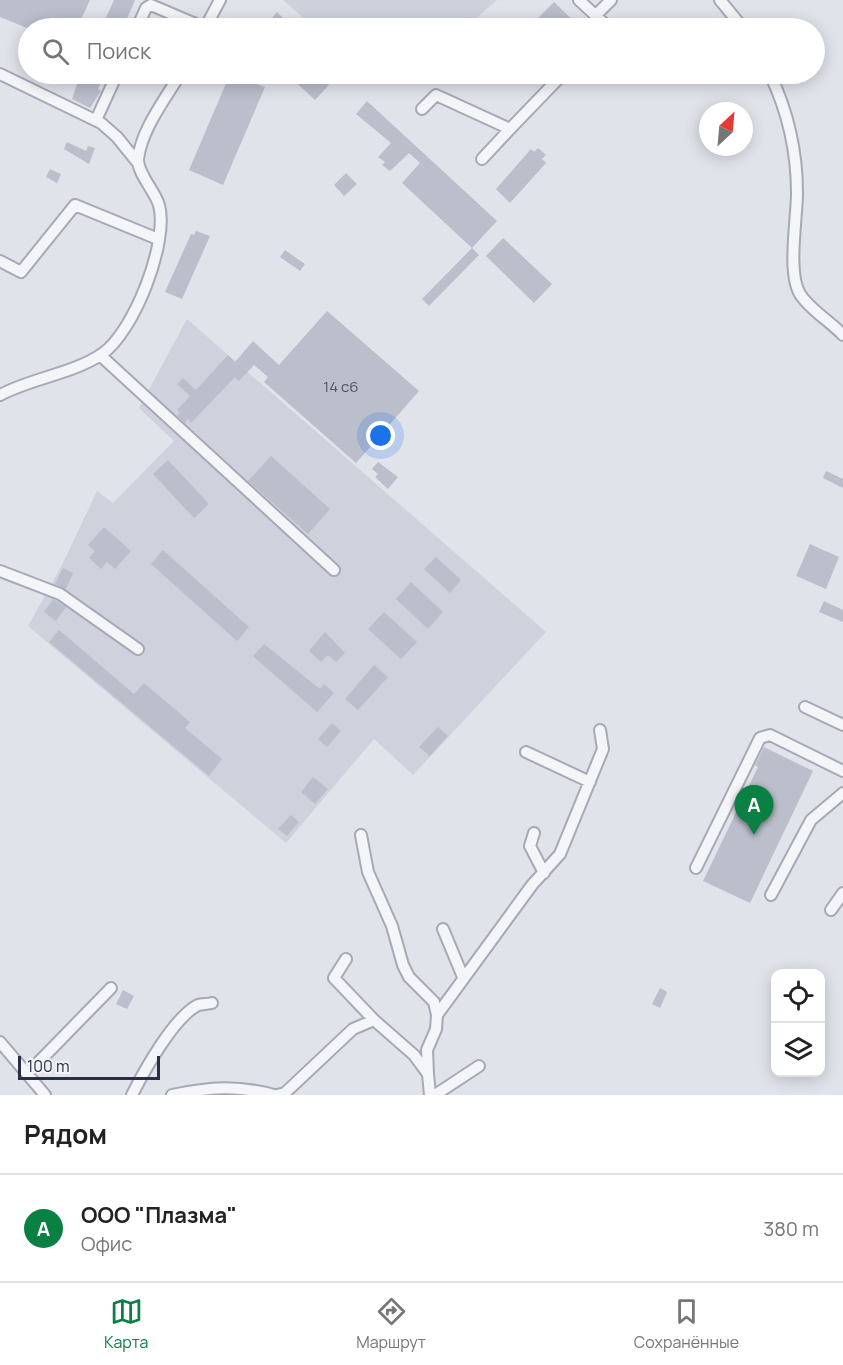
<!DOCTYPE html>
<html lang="ru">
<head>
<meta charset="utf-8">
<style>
	:root { --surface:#fff; --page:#f2f2f2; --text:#222; --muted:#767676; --line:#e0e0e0; --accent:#0b8043 }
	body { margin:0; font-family:Manrope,sans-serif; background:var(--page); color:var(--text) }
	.controls { position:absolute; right:18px; bottom:18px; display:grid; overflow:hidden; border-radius:12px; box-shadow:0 3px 15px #0003 }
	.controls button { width:54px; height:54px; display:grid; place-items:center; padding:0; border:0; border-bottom:2px solid var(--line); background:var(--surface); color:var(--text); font:30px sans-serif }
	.compass { position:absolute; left:699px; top:102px; width:54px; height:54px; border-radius:50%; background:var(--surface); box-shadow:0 3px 15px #0003; rotate:26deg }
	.scale { position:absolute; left:18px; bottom:15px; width:142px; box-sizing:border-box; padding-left:6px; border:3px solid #282e44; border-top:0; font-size:16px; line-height:21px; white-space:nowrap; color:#282e44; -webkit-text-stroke:4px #f1f3f8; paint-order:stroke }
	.you { position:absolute; left:381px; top:436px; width:21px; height:21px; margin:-15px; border:4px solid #fff; border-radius:50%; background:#1a73e8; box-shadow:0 0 0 9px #1a73e833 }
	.badge { display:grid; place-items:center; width:39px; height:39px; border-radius:50%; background:var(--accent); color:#fff; font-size:20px; font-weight:700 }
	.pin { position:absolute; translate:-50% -50px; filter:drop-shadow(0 2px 3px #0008) }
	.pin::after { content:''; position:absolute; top:32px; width:21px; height:18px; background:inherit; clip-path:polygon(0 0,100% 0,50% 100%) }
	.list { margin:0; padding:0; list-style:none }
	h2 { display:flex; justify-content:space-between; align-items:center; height:78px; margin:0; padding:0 24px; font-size:26px }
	h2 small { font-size:20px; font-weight:400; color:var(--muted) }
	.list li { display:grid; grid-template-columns:39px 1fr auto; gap:18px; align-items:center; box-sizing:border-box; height:108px; padding:0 24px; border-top:2px solid var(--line) }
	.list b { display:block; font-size:22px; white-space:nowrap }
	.list p { margin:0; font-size:20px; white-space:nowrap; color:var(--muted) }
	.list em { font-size:20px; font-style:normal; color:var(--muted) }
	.icon { flex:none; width:33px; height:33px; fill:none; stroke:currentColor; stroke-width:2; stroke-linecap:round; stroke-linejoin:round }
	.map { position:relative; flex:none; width:843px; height:1095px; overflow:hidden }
	.search { position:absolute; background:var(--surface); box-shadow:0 3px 15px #0003; left:18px; right:18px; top:18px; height:66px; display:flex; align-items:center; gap:15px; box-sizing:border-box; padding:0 21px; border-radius:33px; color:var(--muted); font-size:22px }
	.sheet { height:186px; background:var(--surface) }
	nav { display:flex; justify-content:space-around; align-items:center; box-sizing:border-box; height:84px; border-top:2px solid var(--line); background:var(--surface); font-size:16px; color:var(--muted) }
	nav a { display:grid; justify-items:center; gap:3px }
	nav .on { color:var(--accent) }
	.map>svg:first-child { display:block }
</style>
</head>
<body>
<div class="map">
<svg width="843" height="1095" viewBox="0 0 843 1095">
	<rect width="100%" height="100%" fill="#e1e3eb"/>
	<!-- built -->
	<path fill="#cfd2dd" d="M283 0H497L465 28H315Z
		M187 319 546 632 413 775 374 739 286 843 28 626 63 563 97 491 113 503 174 441 139 408Z"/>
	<!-- building -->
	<path fill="#bbbecb" d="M0 0H90L77 28H27L0 17Z
		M114 0H135L123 28H101Z
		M554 2 581 28H548L538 18Z
		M277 12 286 21 281 26 272 18Z
		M84 74H105L98 89 101 91 90 108 72 99 78 81Z
		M230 74 265 87 223 185 189 170Z
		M287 74H317L329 85 315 100Z
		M367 101 497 221 472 248 402 183 420 163 409 153 390 171 382 165 385 162 378 157 391 143 356 114Z
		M67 142 86 151 88 146 95 148 89 164 64 149Z
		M538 148 546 155 542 159 546 163 510 203 496 189 531 149 534 152Z
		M50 169 61 174 57 183 46 177Z
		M346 173 357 184 344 196 334 185Z
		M196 231 210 236 182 299 165 292 191 234 194 235Z
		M503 238 552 284 534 303 486 256Z
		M472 248 479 255 429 306 422 299Z
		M285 250 305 264 300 271 280 257Z
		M327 311 419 391 356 463 264 382 268 377 254 365 239 381 235 377 191 423 188 419 185 423 177 416 180 413 177 410 190 396 177 384 183 378 196 390 228 355 235 362 253 341 279 365Z
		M271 456 330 509 308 534 248 481Z
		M168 460 209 504 194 518 153 474Z
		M378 462 398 477 388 489 375 477 378 474 372 469Z
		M826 471 843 479V488L823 478Z
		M104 527 131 551 115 569 107 562 101 569 89 558 95 551 88 545Z
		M810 544 839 557 826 589 796 576Z
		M163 550 249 627 237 641 151 564Z
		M436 557 461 580 450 593 424 569Z
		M63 568 73 573 66 589 55 584Z
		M411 582 443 612 428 629 396 599Z
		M53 599 66 607 56 621 44 612Z
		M824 601 843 610V622L819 612Z
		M384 612 417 642 401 659 368 629Z
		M59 630 134 694 144 683 190 722 185 728 222 759 209 776 49 642Z
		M325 632 345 653 336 662 328 655 321 662 309 651Z
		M264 644 320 689 324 684 334 693 317 712 253 656Z
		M374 665 388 677 358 710 345 699Z
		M332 723 341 731 327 747 318 739Z
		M438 727 448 736 430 756 419 747Z
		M764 747 813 771 750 903 703 881 758 767 755 765Z
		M313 777 328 789 315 804 301 792Z
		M291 815 299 822 287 836 278 829Z
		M660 988 667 992 660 1008 652 1004Z
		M123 990 134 996 127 1009 116 1004Z"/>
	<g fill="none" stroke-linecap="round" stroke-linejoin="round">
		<!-- minor casing -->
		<g stroke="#a6a9b6" stroke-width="14">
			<path id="minor" d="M579 0 609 28
				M720 0 743 28
				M596 15 611 0
				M137 28 146 8 151 5 205 28
				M205 28 220 0
				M0 74 101 123 117 137 138 163
				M770 74C788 112 797 150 797 193 797 218 787 273 800 294 810 310 830 321 843 335
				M422 109 436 95 510 129 563 74
				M96 120 117 74
				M482 159 510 129
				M0 261 21 272 75 205 158 239
				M100 355 334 570
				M0 395C32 378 72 374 102 354 134 332 169 242 159 205 155 191 137 173 138 159 142 128 165 100 180 74
				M0 571 60 594 138 649
				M805 707 843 725
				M526 752 590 782
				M534 833 530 846 544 873
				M361 835 368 872 392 926 403 965 409 977 434 1002 437 1015 436 1029 427 1050 428 1074
				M696 868 760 738 770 735 843 771
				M771 895 811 820 843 793
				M831 910 843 893
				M443 929 463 977
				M346 959 334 978 374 1020
				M437 1015 532 885 560 854 603 749 600 730
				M0 1042 45 1095
				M27 1074 111 988
				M132 1095C144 1071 174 1017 198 1005 202 1004 208 1004 212 1003
				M172 1095C210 1087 237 1085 274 1095
				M277 1095 285 1093 353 1029 374 1020 414 1055 428 1074 430 1095
				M435 1095 479 1066"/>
		</g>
		<!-- minor -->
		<use href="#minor" stroke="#f4f5f9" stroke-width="10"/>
	</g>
	<g text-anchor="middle" stroke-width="6" stroke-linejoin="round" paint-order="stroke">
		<!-- number labels -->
		<g font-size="15" fill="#4d5266">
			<text x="341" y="392">14 с6</text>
		</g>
	</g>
</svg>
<div class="controls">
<button><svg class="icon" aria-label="locate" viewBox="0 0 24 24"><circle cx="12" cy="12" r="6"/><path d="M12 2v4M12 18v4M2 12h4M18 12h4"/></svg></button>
<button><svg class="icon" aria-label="layers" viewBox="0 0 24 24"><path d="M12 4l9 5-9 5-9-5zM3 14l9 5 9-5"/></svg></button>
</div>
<svg class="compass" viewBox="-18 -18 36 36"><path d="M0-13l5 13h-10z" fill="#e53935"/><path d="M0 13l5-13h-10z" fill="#767676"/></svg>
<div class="scale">100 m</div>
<div class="you"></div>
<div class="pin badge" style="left:754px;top:835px">A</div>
<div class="search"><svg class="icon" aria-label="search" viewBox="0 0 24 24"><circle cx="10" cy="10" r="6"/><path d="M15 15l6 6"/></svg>Поиск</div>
</div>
<section class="sheet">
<h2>Рядом<small></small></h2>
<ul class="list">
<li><span class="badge">A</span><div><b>ООО &quot;Плазма&quot;</b><p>Офис</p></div><em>380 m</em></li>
</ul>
</section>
<nav>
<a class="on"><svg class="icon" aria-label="map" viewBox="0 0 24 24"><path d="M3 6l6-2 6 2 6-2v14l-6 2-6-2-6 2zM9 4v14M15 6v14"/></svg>Карта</a>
<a><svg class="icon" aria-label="directions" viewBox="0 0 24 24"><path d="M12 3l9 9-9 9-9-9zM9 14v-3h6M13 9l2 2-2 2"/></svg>Маршрут</a>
<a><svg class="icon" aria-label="saved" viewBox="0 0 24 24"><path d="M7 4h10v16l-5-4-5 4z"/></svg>Сохранённые</a>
</nav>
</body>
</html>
